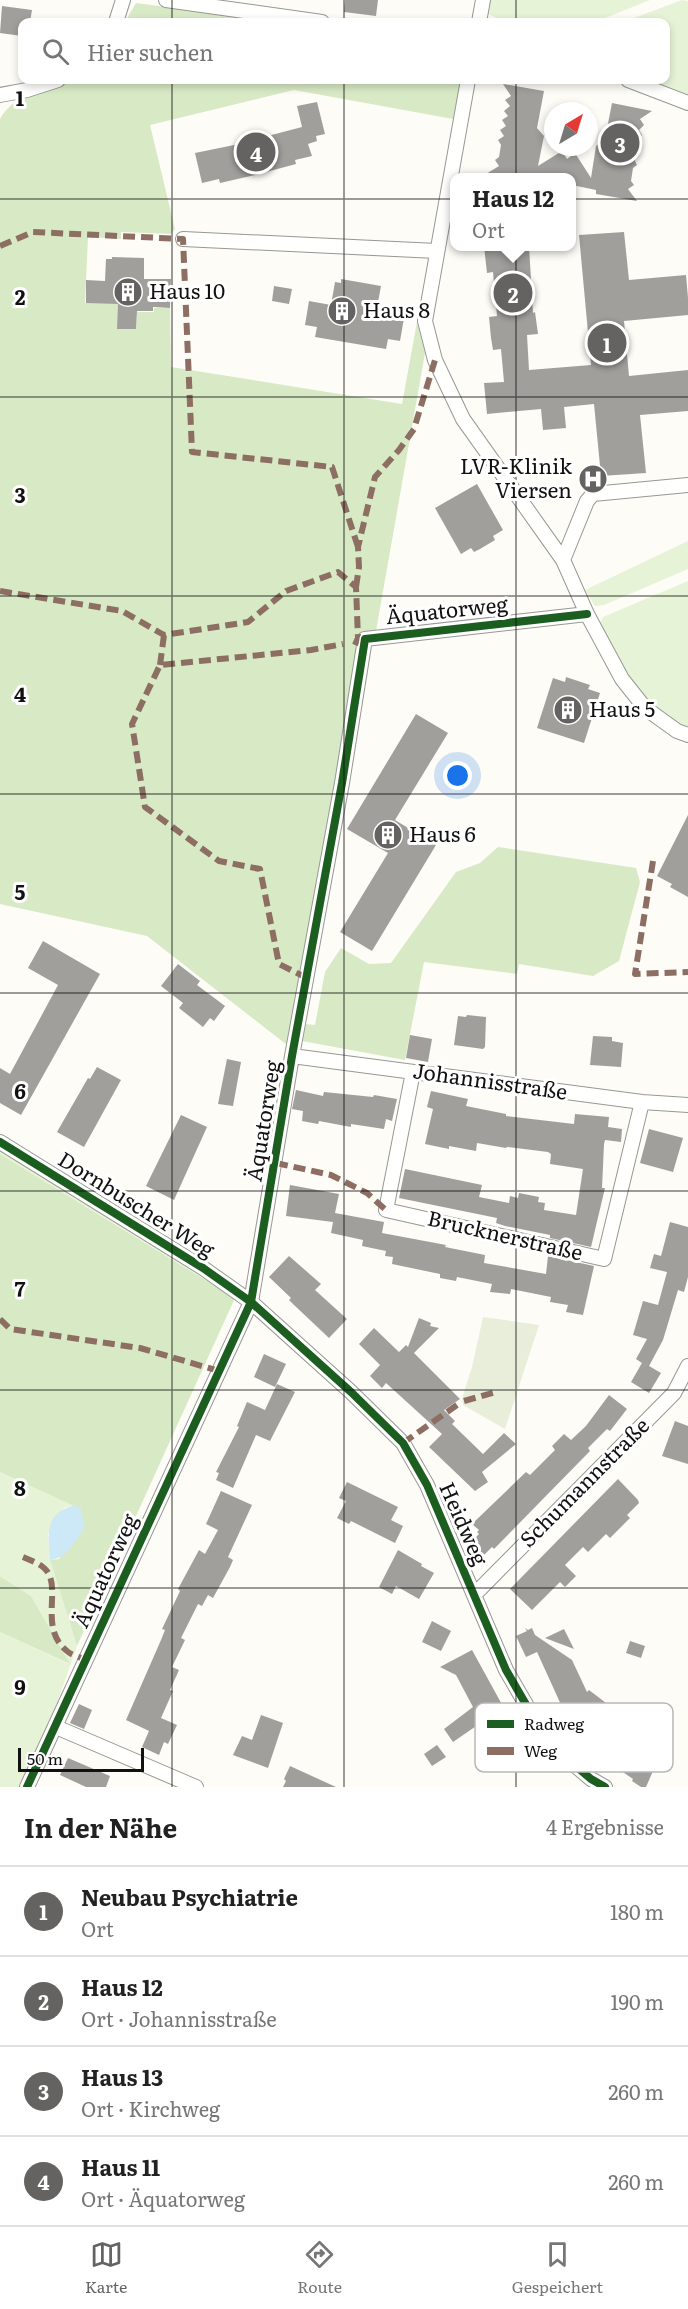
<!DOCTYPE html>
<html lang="de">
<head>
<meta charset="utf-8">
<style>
	:root { --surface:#fff; --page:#f6f6f6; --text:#222; --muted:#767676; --line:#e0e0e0; --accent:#646362 }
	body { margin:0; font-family:Literata,serif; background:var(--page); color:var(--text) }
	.compass { position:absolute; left:544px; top:102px; width:54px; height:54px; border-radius:50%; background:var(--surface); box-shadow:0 3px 9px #0003; rotate:38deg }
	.scale { position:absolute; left:18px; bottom:15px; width:126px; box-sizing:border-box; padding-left:6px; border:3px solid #111; border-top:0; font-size:16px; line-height:21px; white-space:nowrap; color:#111; -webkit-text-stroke:4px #fff; paint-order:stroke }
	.you { position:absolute; left:458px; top:776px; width:21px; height:21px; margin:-15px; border:4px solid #fff; border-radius:50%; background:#1a73e8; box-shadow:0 0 0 9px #1a73e833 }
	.badge { display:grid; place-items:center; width:39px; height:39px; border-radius:50%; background:var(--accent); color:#fff; font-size:20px; font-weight:700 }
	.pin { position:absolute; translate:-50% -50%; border:3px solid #fff; box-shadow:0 2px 6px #0006 }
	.popup { position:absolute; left:450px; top:173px; width:126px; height:78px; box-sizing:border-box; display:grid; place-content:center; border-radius:12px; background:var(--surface); filter:drop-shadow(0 2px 4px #0005); font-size:20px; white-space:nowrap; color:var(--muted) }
	.popup b { font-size:22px; color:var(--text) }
	.popup::after { content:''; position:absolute; left:50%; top:100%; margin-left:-12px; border:12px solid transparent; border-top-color:var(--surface) }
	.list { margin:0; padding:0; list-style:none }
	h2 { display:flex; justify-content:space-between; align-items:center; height:78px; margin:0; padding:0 24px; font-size:26px }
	h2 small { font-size:20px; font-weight:400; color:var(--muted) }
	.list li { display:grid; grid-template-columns:39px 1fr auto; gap:18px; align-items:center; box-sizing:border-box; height:90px; padding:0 24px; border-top:2px solid var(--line) }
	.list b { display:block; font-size:22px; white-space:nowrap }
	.list p { margin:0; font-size:20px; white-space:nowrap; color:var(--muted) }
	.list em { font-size:20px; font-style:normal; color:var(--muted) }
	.icon { flex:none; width:33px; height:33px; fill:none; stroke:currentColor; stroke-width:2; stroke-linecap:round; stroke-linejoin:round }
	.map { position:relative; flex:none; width:688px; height:1787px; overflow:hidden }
	.search { position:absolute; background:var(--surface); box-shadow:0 3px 9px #0003; left:18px; right:18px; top:18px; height:66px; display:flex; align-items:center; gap:15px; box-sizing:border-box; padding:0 21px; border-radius:12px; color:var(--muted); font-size:22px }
	.sheet { height:438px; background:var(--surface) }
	nav { display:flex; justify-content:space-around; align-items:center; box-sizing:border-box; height:84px; border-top:2px solid var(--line); background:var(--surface); font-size:16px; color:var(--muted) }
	nav a { display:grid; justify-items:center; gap:3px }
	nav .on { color:var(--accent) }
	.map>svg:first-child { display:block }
</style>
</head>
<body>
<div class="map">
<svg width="688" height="1787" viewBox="0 0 688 1787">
	<rect width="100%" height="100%" fill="#fdfcf7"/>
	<!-- green -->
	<path fill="#e7f3d7" d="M488 0H650L595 22H505L486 13Z
		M682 0 688 1V95L648 80H666V22H623Z
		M688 541V569L604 605 595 606 585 590Z
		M688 581V729L660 713 626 673 600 623 603 617Z
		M0 1146 204 1272 205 1279 0 1154Z
		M0 1472 75 1505 64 1508 48 1534 50 1560 77 1646 49 1726 22 1787H0V1632L69 1664 31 1596 0 1576Z"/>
	<!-- forest -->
	<path fill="#d8eac5" d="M136 3 279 22H125Z
		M74 80H461L453 119 294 90 150 125 175 229 171 234 121 232V239L88 237 85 303 118 302V329H136L137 312H154V308H170L171 367 402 404 417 322 425 353 376 631 361 634 287 1045 147 936 0 904V119C14 93 48 88 74 80Z
		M498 847 636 868 640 882 619 961 593 976 519 964 517 974 424 962 405 1060 302 1041 306 1024 315 1025 325 972 341 948 369 964 391 963 456 872 480 863Z
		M0 1154 235 1298 77 1646 50 1560 59 1559 81 1509 0 1472Z
		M0 1576 31 1596 70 1664 0 1632Z"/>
	<!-- cemetery -->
	<path fill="#e9eedb" d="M483 1317 539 1325 505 1429 463 1405 462 1398 472 1367Z"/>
	<!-- water -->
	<path fill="#cde8f7" d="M75 1505 81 1509 84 1528C75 1541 68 1558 50 1560 48 1534 44 1513 75 1505Z"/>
	<!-- building -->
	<path fill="#a19f9c" d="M345 0H378L376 16 344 12Z
		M2 6 32 10 30 22H22V36L0 33Z
		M503 84 544 91 537 128 544 136 538 166 562 151 567 159 575 153 591 178 596 146 605 139 612 103 652 111 640 119 644 125 639 130 642 135 637 139 641 145 635 149 639 155 634 159 637 165 633 168 631 181 634 185 628 189 637 201 596 194V190L572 185V177H503L486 174 499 166 495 160 499 157 501 145 498 140 504 136 500 130 506 126 502 120 508 116 504 111 510 106 505 100 511 96Z
		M317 102 325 134 316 136 317 141 308 144 312 156 295 160 296 164 255 175 220 183 219 179 202 183 195 153 239 144V140L259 135 260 138 302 127 297 106Z
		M624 232 629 280 686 275 688 298V315L624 321 629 376 688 370V411L640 415 646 473 601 476 594 404 564 407 566 428 543 430 541 409 487 414 484 383 504 382 501 349 493 350 491 338 489 317 497 316 493 272 487 273 484 246H529L533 313 535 312 538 334 527 335 529 370 591 365 579 235Z
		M112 257 144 258V279H171L170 308 153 307V311H137L136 329H117L118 304 86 303V280L105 281 106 259H112Z
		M341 279 381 286 376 313 404 318 400 341 388 339 386 349 315 337 317 327 305 325 309 301 331 305 335 282 341 283Z
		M274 286 292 289 289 304 272 301Z
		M477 484 503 530 493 536 495 540 480 549 474 552 471 548 461 554 435 508Z
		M566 677 590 685 588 689 600 693 584 743 537 728 553 678 565 682Z
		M416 714 448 733 395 820 436 845 372 951 340 932 388 853 347 829Z
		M688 815V897L670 887 672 884 657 876Z
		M43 941 100 974 21 1115 0 1103V1068L10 1074 58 985 28 968Z
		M178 964 200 981 197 985 225 1006 214 1021 210 1018 203 1027 179 1008 183 1003 161 986Z
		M467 1015 486 1017 485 1047 483 1049 454 1045 458 1016 466 1017Z
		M410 1035 432 1039 428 1062 406 1058Z
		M593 1036 612 1037V1041L623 1043 621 1067 590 1065Z
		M227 1059 241 1062 233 1106 218 1104Z
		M97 1067 121 1080 84 1147 57 1132 88 1078 90 1079Z
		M296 1090 323 1096 324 1092 373 1097 374 1095 397 1099 392 1121 386 1119 384 1129 351 1124V1127L319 1121 318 1124 302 1121 303 1111 292 1109Z
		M431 1091 468 1099 466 1106 506 1114V1116L574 1124 575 1114 609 1117 608 1127 622 1129 621 1142 605 1140 604 1144 602 1188H605L591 1247 550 1238V1235L505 1226 496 1223 497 1218 399 1198 405 1169 482 1185 479 1197 509 1203 510 1196 518 1198 519 1193 539 1197 538 1202 545 1203 544 1210 576 1215 583 1169 550 1164 551 1154 548 1152 507 1147 506 1148 477 1143 476 1151 449 1146V1149L425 1144 433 1109 427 1107Z
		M181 1115 207 1127 174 1200 146 1186Z
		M649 1129 683 1138 673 1172 640 1163Z
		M290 1185 339 1194 335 1213 384 1222 382 1233 446 1245 445 1247 485 1255 484 1263 546 1274 548 1256 594 1266 583 1315 566 1312 568 1305 550 1302 551 1297 511 1289 510 1294 490 1292 492 1284 457 1277 456 1281 440 1278V1274L392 1264 393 1257 385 1256 386 1251 362 1246 363 1240 331 1233 333 1222 286 1216Z
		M670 1222 688 1227V1277L684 1292 678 1290 663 1340 649 1366 661 1373 649 1393 631 1382 642 1363 636 1359 647 1339 633 1335 643 1301 658 1305 667 1272 650 1268 654 1254 661 1256Z
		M289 1256 321 1284 315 1290 347 1319 329 1338 293 1304 289 1300 291 1298 269 1277Z
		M419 1318 431 1323 430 1326 439 1328 414 1353 460 1399 444 1410 455 1421 452 1424 483 1454 504 1433 516 1444 482 1472 488 1482 475 1491 429 1447 442 1434 386 1383 382 1388 370 1376 380 1365 359 1344 374 1328 399 1352 406 1345 408 1347Z
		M264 1354 286 1364 275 1387 254 1377Z
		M277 1384 295 1392 270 1441 256 1435 233 1488 216 1480 219 1473 216 1472 239 1427 237 1426 247 1402 265 1410Z
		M609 1395 627 1409 610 1431 607 1429 588 1448 590 1451 494 1549 492 1547 475 1564 467 1546 479 1534 477 1532 479 1530 472 1524 526 1472 530 1475 555 1450 552 1446 564 1434 571 1440 586 1426Z
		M675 1421 688 1426V1464L662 1456Z
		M618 1479 638 1500 639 1503 627 1515 630 1518 610 1538 606 1534 588 1552 583 1547 565 1565 576 1576 565 1587 560 1582 532 1610 510 1589Z
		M347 1482 398 1507 391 1520 403 1526 395 1543 351 1521 349 1524 337 1518 346 1501 339 1498Z
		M221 1491 252 1505 228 1557 233 1560 230 1567 213 1598 208 1595 202 1606 198 1604 181 1638 185 1640 172 1667 179 1670 170 1690 173 1691 161 1718 177 1725 168 1744 164 1742 159 1755 142 1747 149 1731 126 1720 161 1640 165 1630 162 1629 180 1591 178 1589 199 1550 205 1554 218 1530 206 1524Z
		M398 1550 422 1564 421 1566 434 1573 419 1599 396 1586 392 1594 379 1587Z
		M432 1621 451 1631 441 1651 422 1642Z
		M525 1628 528 1630 532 1628 535 1635 572 1660 587 1692 589 1690 627 1719 618 1732 635 1745 633 1748 648 1759 644 1765 653 1771 646 1787H641L632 1781 633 1779 617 1768 618 1766 602 1755 606 1749 568 1720 537 1652 526 1657 516 1636 527 1631Z
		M564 1629 574 1649 545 1638Z
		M630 1641 645 1646 641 1658 626 1653Z
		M472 1650 505 1710 501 1714 506 1719 494 1729 490 1724 485 1728 482 1722 453 1742 444 1729 473 1707 456 1675 440 1667Z
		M79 1704 92 1710 84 1729 70 1723Z
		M261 1715 283 1723 268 1768 233 1755 242 1736 252 1740Z
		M437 1745 446 1757 432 1766 424 1754Z
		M68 1758 110 1776 106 1787H86L60 1775Z
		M290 1766 336 1787H283L286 1781 284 1779Z"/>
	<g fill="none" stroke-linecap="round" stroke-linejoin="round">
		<!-- minor casing -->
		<g stroke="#979795" stroke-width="16">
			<path id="minor" d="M166 0 322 22
				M116 22 123 0
				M479 22 483 0
				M468 80 425 321 435 360 463 419 563 560 587 614 622 679 645 708 677 731 688 735
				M628 80 688 103
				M0 95 27 90 58 80
				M183 239 437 251
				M563 560 587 501 593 494 688 485
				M292 1056 642 1102 688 1105
				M413 1072 386 1210 604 1259 642 1102
				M0 1142 203 1268 251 1302 351 1392 403 1443 427 1485 506 1670 535 1720 557 1750 591 1779 605 1787
				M474 1595 674 1393 688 1366
				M56 1727 196 1787
				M27 1787 251 1302 292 1056 342 783 365 639 587 614"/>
		</g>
		<!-- minor -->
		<use href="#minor" stroke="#fffffe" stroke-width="14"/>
		<!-- quiet -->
		<path stroke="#8d6e63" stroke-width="6" stroke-dasharray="12 6" stroke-linecap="butt" d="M0 246 33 232 183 239 192 452 332 467 358 547
			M356 587 359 567 358 547 375 477 399 450 414 429 435 360
			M0 591 122 611 164 635 248 622 286 591 338 572 356 587 358 638 355 645
			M160 665 164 635
			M653 861 635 974 688 972
			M307 978 279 964 260 869 219 861 145 807 132 724 160 665 311 650 343 644
			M276 1163 331 1175 367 1193 386 1210
			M0 1319 10 1329 140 1348 219 1371
			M464 1401 496 1392
			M403 1443 457 1405
			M23 1557C30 1560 39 1563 44 1568 64 1585 37 1627 67 1651 71 1655 79 1657 84 1659"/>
		<!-- cycleway casing -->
		<g stroke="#fff" stroke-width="11">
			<path id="cycleway" d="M0 1142 203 1268 251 1302 351 1392 403 1443 427 1485 506 1670 535 1720 557 1750 591 1779 605 1787
				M27 1787 251 1302 292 1056 342 783 365 639 587 614"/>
		</g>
		<!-- cycleway -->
		<use href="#cycleway" stroke="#1b5e20" stroke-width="8"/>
	</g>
	<!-- grid -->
	<path fill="none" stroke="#111" stroke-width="1.5" stroke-opacity="0.55" d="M172 0V22M344 0V22M516 0V22M172 80V1787M344 80V1787M516 80V1787M0 199H688M0 397H688M0 596H688M0 794H688M0 993H688M0 1191H688M0 1390H688M0 1588H688"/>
	<!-- icons -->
	<defs>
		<g id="building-disc" transform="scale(1.5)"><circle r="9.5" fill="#646362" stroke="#fff"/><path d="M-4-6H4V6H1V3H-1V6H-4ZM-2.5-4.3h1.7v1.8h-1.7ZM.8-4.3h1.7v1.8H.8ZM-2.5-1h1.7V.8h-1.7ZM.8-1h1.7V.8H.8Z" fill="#fff"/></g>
		<g id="hospital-disc" transform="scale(1.5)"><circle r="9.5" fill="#646362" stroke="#fff"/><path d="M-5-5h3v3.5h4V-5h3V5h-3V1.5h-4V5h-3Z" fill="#fff"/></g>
	</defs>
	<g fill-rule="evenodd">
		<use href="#building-disc" x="128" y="292"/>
		<use href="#building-disc" x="342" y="311"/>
		<use href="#hospital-disc" x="593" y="479"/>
		<use href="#building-disc" x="568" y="710"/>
		<use href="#building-disc" x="388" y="835"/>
	</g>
	<g text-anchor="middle" stroke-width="6" stroke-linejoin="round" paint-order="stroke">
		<!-- poi labels -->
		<g font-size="21" fill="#111" stroke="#fff" text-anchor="start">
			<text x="149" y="299">Haus 10</text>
			<text x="363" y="318">Haus 8</text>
			<text x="572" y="474" text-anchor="end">LVR-Klinik<tspan x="572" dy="24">Viersen</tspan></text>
			<text x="589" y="717">Haus 5</text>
			<text x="409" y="842">Haus 6</text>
		</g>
		<!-- street labels -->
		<g font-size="21" fill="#111" stroke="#fff">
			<text transform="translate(447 611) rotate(-6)" y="7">Äquatorweg</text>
			<text transform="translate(490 1082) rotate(8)" y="7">Johannisstraße</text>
			<text transform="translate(264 1121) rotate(-81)" y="7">Äquatorweg</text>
			<text transform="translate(136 1205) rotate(32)" y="7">Dornbuscher Weg</text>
			<text transform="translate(505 1236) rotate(13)" y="7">Brucknerstraße</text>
			<text transform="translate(585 1483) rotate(-45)" y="7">Schumannstraße</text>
			<text transform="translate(463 1524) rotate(66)" y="7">Heidweg</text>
			<text transform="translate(106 1571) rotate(-65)" y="7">Äquatorweg</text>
		</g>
	</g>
	<!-- legend -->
	<rect x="475" y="1703" width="198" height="69" rx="9" fill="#fff" stroke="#b8b8b8" stroke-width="1.5"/>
	<rect x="487" y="1720" width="27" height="8" fill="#1b5e20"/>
	<rect x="487" y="1747" width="27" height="8" fill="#8d6e63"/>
	<g font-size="16" fill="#111">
		<text x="524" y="1730">Radweg</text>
		<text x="524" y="1757">Weg</text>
	</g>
	<g font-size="20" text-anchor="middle" font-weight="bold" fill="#111" stroke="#fff" stroke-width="6" stroke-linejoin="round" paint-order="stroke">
		<text x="20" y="106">1</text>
		<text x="20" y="305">2</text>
		<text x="20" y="503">3</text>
		<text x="20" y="702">4</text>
		<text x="20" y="900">5</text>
		<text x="20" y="1099">6</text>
		<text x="20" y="1297">7</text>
		<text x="20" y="1496">8</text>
		<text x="20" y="1695">9</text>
	</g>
</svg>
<svg class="compass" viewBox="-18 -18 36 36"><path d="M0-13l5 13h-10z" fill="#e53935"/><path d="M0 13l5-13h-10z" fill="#767676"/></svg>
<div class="scale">50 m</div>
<div class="you"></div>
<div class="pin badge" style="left:607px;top:343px">1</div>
<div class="pin badge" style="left:513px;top:293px">2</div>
<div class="popup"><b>Haus 12</b>Ort</div>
<div class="pin badge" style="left:620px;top:143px">3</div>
<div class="pin badge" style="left:256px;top:152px">4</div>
<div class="search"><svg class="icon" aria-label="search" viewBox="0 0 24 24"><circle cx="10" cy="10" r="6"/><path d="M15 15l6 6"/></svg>Hier suchen</div>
</div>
<section class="sheet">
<h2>In der Nähe<small>4 Ergebnisse</small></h2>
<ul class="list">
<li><span class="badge">1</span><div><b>Neubau Psychiatrie</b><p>Ort</p></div><em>180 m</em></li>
<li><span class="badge">2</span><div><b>Haus 12</b><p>Ort · Johannisstraße</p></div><em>190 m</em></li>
<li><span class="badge">3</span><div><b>Haus 13</b><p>Ort · Kirchweg</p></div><em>260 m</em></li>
<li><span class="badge">4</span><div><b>Haus 11</b><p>Ort · Äquatorweg</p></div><em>260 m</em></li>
</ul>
</section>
<nav>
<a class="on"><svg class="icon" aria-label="map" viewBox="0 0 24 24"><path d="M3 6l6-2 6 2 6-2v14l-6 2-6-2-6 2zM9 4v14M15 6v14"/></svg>Karte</a>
<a><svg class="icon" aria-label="directions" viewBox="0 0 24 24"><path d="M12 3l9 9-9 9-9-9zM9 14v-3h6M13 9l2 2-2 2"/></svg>Route</a>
<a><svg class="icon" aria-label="saved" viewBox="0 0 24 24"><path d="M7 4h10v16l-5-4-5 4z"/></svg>Gespeichert</a>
</nav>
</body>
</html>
